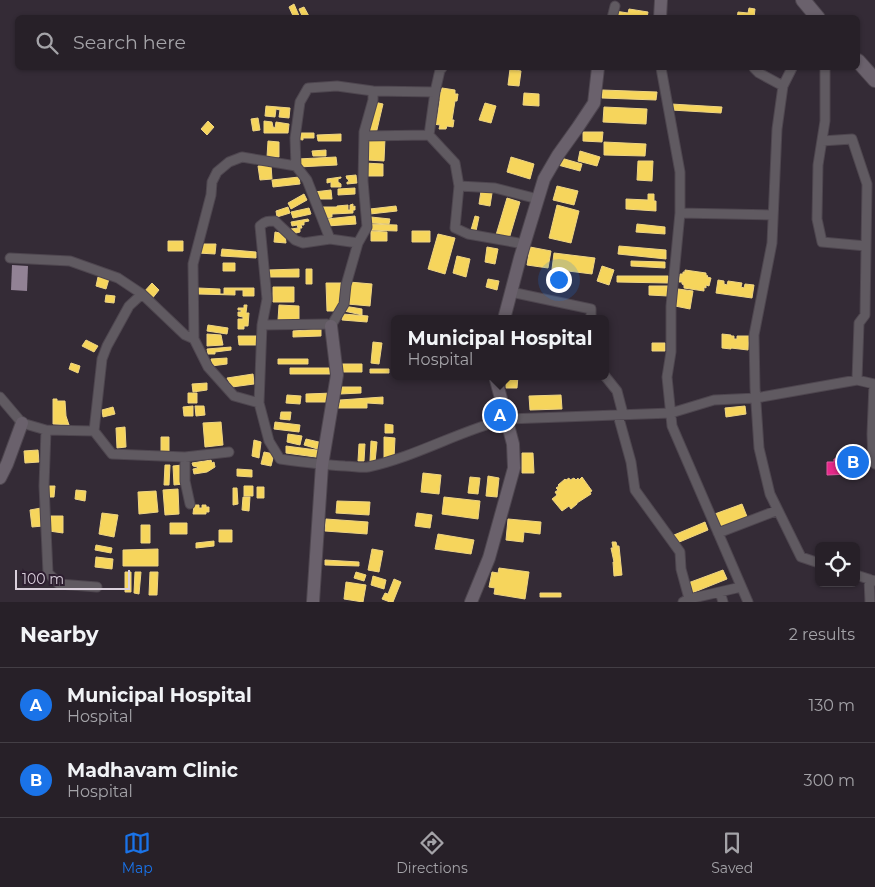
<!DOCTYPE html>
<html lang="en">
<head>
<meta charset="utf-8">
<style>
	:root { --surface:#272028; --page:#332d34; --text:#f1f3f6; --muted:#a4a3a8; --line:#433e45; --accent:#1a73e8 }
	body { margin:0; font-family:Montserrat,sans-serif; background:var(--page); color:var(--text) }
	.controls { position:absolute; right:15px; bottom:15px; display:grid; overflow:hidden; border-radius:8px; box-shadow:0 1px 4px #0004 }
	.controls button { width:45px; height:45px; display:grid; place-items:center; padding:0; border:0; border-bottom:1px solid var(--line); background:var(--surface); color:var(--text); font:25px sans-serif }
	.scale { position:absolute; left:15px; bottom:12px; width:115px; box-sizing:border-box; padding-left:5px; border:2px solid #dad0dc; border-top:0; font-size:14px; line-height:18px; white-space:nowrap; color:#dad0dc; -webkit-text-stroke:4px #2d1e30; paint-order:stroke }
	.you { position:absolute; left:558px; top:279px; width:18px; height:18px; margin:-12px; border:4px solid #fff; border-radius:50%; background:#1a73e8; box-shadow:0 0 0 8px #1a73e833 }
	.badge { display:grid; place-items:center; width:32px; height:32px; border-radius:50%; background:var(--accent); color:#fff; font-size:16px; font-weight:700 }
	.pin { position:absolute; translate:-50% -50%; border:2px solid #fff; box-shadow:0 1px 5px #0006 }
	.popup { position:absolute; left:391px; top:315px; width:218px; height:65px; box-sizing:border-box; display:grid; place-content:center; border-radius:8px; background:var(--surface); filter:drop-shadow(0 1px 4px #0005); font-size:16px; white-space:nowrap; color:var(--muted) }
	.popup b { font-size:19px; color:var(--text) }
	.popup::after { content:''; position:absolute; left:50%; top:100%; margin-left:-10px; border:10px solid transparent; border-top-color:var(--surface) }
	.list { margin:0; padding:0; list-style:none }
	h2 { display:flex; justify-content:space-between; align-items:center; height:65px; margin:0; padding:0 20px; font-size:21px }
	h2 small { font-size:16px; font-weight:400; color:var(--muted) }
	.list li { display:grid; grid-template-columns:32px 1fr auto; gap:15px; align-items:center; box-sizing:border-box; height:75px; padding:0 20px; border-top:1px solid var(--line) }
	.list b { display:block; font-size:19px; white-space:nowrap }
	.list p { margin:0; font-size:16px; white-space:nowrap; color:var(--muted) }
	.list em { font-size:16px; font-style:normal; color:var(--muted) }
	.icon { flex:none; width:28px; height:28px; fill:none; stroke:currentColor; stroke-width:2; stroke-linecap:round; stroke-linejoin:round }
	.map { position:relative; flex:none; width:875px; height:602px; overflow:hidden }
	.search { position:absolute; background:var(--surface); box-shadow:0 1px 4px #0004; left:15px; right:15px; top:15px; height:55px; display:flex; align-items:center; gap:12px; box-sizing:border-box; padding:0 18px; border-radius:8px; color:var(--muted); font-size:19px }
	.sheet { height:215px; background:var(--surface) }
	nav { display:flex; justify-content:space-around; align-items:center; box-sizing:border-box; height:70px; border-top:1px solid var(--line); background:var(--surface); font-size:14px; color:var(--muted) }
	nav a { display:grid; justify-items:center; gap:2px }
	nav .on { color:var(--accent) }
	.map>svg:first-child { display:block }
</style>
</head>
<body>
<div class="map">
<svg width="875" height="602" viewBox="0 0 875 602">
	<rect width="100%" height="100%" fill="#342b36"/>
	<!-- homes -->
	<path fill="#f6d55c" stroke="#eed482" d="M294 4 300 18H294L289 7Z
		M304 7 310 18H303L299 9Z
		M749 8 755 9 754 18H737L738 12 748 13Z
		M629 9 648 12 647 18H614L615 11 628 13Z
		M510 69 521 71 519 86 508 85Z
		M442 88 455 90V94H458L457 101H455L452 120H454L453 127 447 126 446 129H439L440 125 433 124 434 117 437 118 440 99 437 98 438 92H441Z
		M602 90 657 92 656 100 602 98Z
		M524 93 539 94V106L523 105Z
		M374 102 383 104 376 134 368 132Z
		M485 103 496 106 491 123 479 120Z
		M671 104 722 107 721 113 671 110Z
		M266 106 290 108 289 118 279 117 280 110 276 109 275 117 265 116Z
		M604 107 647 109 646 124 603 122Z
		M258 118 260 130 253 131 251 119Z
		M208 121 214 127 207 135 201 129Z
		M264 121 272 122 273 127 275 128 276 122 289 124 288 133H264Z
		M583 132H603L602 142 583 141Z
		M296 133H314V138H303V140L296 139V138H300V135H296Z
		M341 134V141H318L317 135Z
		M367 138H385L384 161 367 160Z
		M268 141 279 142V157H267Z
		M604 142 646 144 645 156 604 155Z
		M326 150V156H313L312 151Z
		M580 151 600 157 597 166 578 161Z
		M336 157 337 165 298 167V159Z
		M511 157 534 164 530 179 507 172Z
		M561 158 582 164 580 171 558 165Z
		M638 161H653L652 181 637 180Z
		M364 163 383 164V176H364Z
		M271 165 272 179 260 180 258 166Z
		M356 175 357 183 347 184V182H349L348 179H347L346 176Z
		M299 177 300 184 273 187 272 180Z
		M341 177V178L338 179V182L341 184V187H331V182L327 183V179Z
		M557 186 578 191 574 205 553 200Z
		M355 188V194L338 195V189Z
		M331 190 332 199H317L314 192Z
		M481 191 492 193 490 206 479 204Z
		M304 194 307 200 291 209 288 203Z
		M648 194H654V201H656V211L626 209V199L648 200Z
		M507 198 520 202 509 239 496 235Z
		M353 204V207L355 206V210H353V213L332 214V217L326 218 322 207H337V206L348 205V210H350V205Z
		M557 205 579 211 571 243 549 238Z
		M396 206 397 211 370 214V209Z
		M288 207 290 213 277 217 276 211Z
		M309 208 311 214 293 218 291 212Z
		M355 216 356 224 327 226V219Z
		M475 216 479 217 476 231 471 230Z
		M371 217 390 219 389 224 371 223Z
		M308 219 309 221 304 222V225H301L302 228H300V232L292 234 291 229 298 228 297 225 292 226 291 222Z
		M367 224 397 225V231L367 230Z
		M637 224 665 227V234L636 232Z
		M371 231 387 232V241H371Z
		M412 231H430V242H412Z
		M275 232 285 234 286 243 274 242Z
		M438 234 455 238 445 274 428 269Z
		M168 241H183V251H168Z
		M201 244H216L215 254 198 253Z
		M619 246 666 250V259L618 254Z
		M487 247 498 249 495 264 485 262Z
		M530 247 551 251 548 268 527 265Z
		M222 249 256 252V258L221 256Z
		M554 253 595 258 592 274 552 269Z
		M457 256 470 259 466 277 453 273Z
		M631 261 665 262V268L631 266Z
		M223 263H235V271H223Z
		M602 266 614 270 609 285 597 281Z
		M299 269V277H268V270Z
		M306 269H312V284H306Z
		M685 270 706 273V275L708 276 707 277 711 278 709 286 706 285V288L704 287V291L684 288V285L682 284V282H679L680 274H683V272H685Z
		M617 276H668V283L617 282Z
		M98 277 109 279 106 289 96 286Z
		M488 279 499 281 497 290 486 287Z
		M718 280 724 281V284L727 285 728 281 742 283 741 287 744 288 745 284 754 285 752 298 716 293Z
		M349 282 372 284 370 306 347 304Z
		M152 283 159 290 151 300 143 293Z
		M326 283H341L342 311H327Z
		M649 286H668V296L649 295Z
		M273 287H294V302H273Z
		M198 288 220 289V294H224V288H254V296H243V290H235V295L198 294Z
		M678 289 693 291 690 309 675 306Z
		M106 295 115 296 114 303 105 302Z
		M244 305H247L246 313H249L248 326H244V329H238V319H243V317L238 316V312H241V310H238V308H244Z
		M279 305 299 306V321L278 320Z
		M344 306 362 309V315L344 311Z
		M343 314 368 316 367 322 342 320Z
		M208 325 228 328 227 334 207 331Z
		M321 329V336L293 337V331Z
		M207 334 221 335 223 345 207 346Z
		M722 334 731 335V336H734V339H737V336H749L748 350 731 348V349L722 348Z
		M238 336H257L258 345H239Z
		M86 340 98 346 94 352 82 346Z
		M373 342 382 343 379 364 371 363Z
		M652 343H665V351H652Z
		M231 347V350L215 352V354H208L207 349Z
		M227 358V364L211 366V359Z
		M278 359H308V364H278Z
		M71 363 80 366 78 373 69 369Z
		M338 364H362V372H338Z
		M290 368H332V374H290Z
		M370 369H389V373H370Z
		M253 374 254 384 232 387 227 378Z
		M506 376H518L517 388H506Z
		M207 383V390L193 392 192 384Z
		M339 387H361V393L340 394Z
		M188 393H197V403H188Z
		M333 393V402H306V394Z
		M287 395 301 396 300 404 286 403Z
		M561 395 562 409 530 410 529 396Z
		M383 397V404L367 403V408H337V403H340V400Z
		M53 399H57V401H65L66 416 69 425 53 424Z
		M193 406V416H184L183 407Z
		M195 406H204L205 415 196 416Z
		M745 406 746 414 726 417 725 408Z
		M113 407 115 414 103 417 102 410Z
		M281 412H291L290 420 280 419Z
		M221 422 223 445 205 447 203 423Z
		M275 422 300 425 299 432 274 429Z
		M385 424 393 425V433H385Z
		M125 427 126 447 117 448 116 428Z
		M288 434 302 436 300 445 287 442Z
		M161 437H169V453L161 454Z
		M384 437 395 438 394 458H384Z
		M306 439 323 443 321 450 304 445Z
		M254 440 261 442 259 458 252 456Z
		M371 441 377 442 375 462 370 461Z
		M359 444H365L364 461H358Z
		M286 446 324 451 323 458 286 453Z
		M38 450 39 462 25 463 24 451Z
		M264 452 274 454 271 466 261 464Z
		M522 453H533L534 473H522Z
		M211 460 212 463 214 462 215 467 207 472 194 474 193 469 198 468 197 467 193 466 192 463Z
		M165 465H170L169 485H164Z
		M182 465 183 484 174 485 173 466Z
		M237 469 252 470V477L237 476Z
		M423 473 441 475 439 494 421 492Z
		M488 476 499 478 497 497 486 496Z
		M470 477 480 478 478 494 468 493Z
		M582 477 592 491 590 492 591 494 577 503V504L571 509 569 506 562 511 552 499 557 495 555 492 558 490 556 488 559 486 558 485 565 479 566 480 569 478 570 480 574 478 576 480 578 478 579 480Z
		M47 486H55L54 497H46Z
		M244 486H253V496H244Z
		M257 487H264V498H257Z
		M233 488H237L238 504 233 505Z
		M178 489 179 514 165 515 163 490Z
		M76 490 86 491 85 501 75 499Z
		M156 491 158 512 139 514 138 492Z
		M243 497H250L249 511 242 510Z
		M444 497 480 501 478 519 442 514Z
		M337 501 370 502 369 515 336 513Z
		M742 504 748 519 718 531 712 515Z
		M194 505H199V508H202V505H206V507H209V512H206V514H193Z
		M41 508 43 526 32 527 30 510Z
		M102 513 118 515 114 537 99 534Z
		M417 513 432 515 430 528 415 526Z
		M49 516H63V533L49 531Z
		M326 519 368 522 367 534 325 531Z
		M508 519 541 522 540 534 524 532 523 542 506 540Z
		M705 522 708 530 677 543 674 535Z
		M170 523H187V534H170Z
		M141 525H150V543H141Z
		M219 530H232V542H219Z
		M438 534 474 540 471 554 435 549Z
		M214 541V546L196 548V543Z
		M612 542H616L617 546H619L622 575 614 576 613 562H614L611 548H613Z
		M96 545 112 548 111 553 95 550Z
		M158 549V566H123V550Z
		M372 549 383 551 379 572 368 570Z
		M96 557 113 559 112 569 95 567Z
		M325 560 359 562V566L325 565Z
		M499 568 529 572 525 599 494 594 495 588 489 587 492 572 498 573Z
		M723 570 727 579 692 593 688 583Z
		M125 572H131V592H125Z
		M135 572H141L139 594 134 593Z
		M150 572H158L157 595H149Z
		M356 572 366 575 364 581 354 578Z
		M373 576 386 580 384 589 371 585Z
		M394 579 401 582 393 602H390L382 599 385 593 388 594Z
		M346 582 366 585 363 602 344 599Z
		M540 593H561V597H540Z"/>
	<!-- health -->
	<path fill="#e7298a" stroke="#e35ba3" d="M858 458H864V472H851V474L827 475V462H834V459Z"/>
	<!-- building -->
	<path fill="#928295" d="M12 265 28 266 27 291 11 290Z"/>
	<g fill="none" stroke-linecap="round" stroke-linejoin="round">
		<!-- street casing -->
		<g stroke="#4e464f" stroke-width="11">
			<path id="street" d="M612 18 615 6
				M661 68 680 172V213L671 306V352L667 377 672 426 748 602
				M754 68 759 73 783 86
				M792 68 783 86 777 129 772 243 754 335 755 388 759 448 770 494 801 557 819 563
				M825 68V121L818 165 817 219 822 242 866 246
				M373 91V100L364 132 363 181 367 227 358 243 346 285 344 304 331 326 327 324 262 325 259 403 269 441 280 459C302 462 324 465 345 466 353 466 361 468 368 467 415 457 459 431 506 419L671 413 714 400 756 398 857 380 874 384 872 434 873 461 875 464
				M429 135 435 92 440 70 442 68
				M364 136 429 135 455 163 459 186 455 228 468 234 524 244
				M822 141 852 139 867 184 865 315 859 323 857 380
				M459 186 495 188 538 199
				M680 213 773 215
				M330 239 307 180 296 166 295 138 300 102 308 88 337 86 373 91 435 92
				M10 258 70 261 118 278 142 294 185 335 194 339
				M511 292 591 309V319
				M142 294 129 306 107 346 102 359 94 431 112 454 185 457 229 452
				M262 325 267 299 260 226C265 221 268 221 275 221L295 240 303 243 330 239 358 243
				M605 376 617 391 623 414
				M0 397 22 423 46 430 94 431
				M259 403 234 396 208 367 194 339 193 264 211 195 212 182 217 172 229 162 242 157 296 166
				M618 415 631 462 635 490 680 552 681 569 690 602
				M46 430 44 486 48 573 59 584 97 587
				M185 457V481L190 504
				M718 533 778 510
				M856 575 875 581
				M869 579 870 602
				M720 592 723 602
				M683 602 689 599 741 587"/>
		</g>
		<!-- secondary casing -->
		<g stroke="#4e464f" stroke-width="14">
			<path id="secondary" d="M660 18 661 0
				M504 319 520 258 544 179 558 155 578 127 594 103 598 68
				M0 478 7 464 22 423
				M313 602 322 465 337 375 331 326
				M471 602 489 558 514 468 513 444 495 376"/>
		</g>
		<!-- primary casing -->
		<g stroke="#4e464f" stroke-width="16">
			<path id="primary" d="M803 0 818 18
				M858 61 875 80"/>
		</g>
		<!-- street -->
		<use href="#street" stroke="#605a61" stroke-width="9"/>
		<!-- secondary -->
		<use href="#secondary" stroke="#6a616c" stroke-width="12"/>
		<!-- primary -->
		<use href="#primary" stroke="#6a616c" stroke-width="14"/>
	</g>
</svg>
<div class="controls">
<button><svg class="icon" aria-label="locate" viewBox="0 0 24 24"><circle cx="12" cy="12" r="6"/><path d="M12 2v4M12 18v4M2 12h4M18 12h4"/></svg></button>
</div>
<div class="scale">100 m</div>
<div class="you"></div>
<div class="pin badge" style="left:500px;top:415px">A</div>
<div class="popup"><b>Municipal Hospital</b>Hospital</div>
<div class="pin badge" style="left:853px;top:462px">B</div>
<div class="search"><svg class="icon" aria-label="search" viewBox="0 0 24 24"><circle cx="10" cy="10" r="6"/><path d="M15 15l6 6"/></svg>Search here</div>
</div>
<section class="sheet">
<h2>Nearby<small>2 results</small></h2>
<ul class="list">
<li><span class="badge">A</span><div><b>Municipal Hospital</b><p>Hospital</p></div><em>130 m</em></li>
<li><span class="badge">B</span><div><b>Madhavam Clinic</b><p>Hospital</p></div><em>300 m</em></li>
</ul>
</section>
<nav>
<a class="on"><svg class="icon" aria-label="map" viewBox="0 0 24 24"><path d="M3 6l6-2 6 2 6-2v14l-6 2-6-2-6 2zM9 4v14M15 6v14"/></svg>Map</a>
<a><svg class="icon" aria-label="directions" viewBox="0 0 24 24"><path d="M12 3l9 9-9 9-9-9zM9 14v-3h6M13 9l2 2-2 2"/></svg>Directions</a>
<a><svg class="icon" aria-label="saved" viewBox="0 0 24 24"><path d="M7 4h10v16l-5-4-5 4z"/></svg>Saved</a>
</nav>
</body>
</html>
